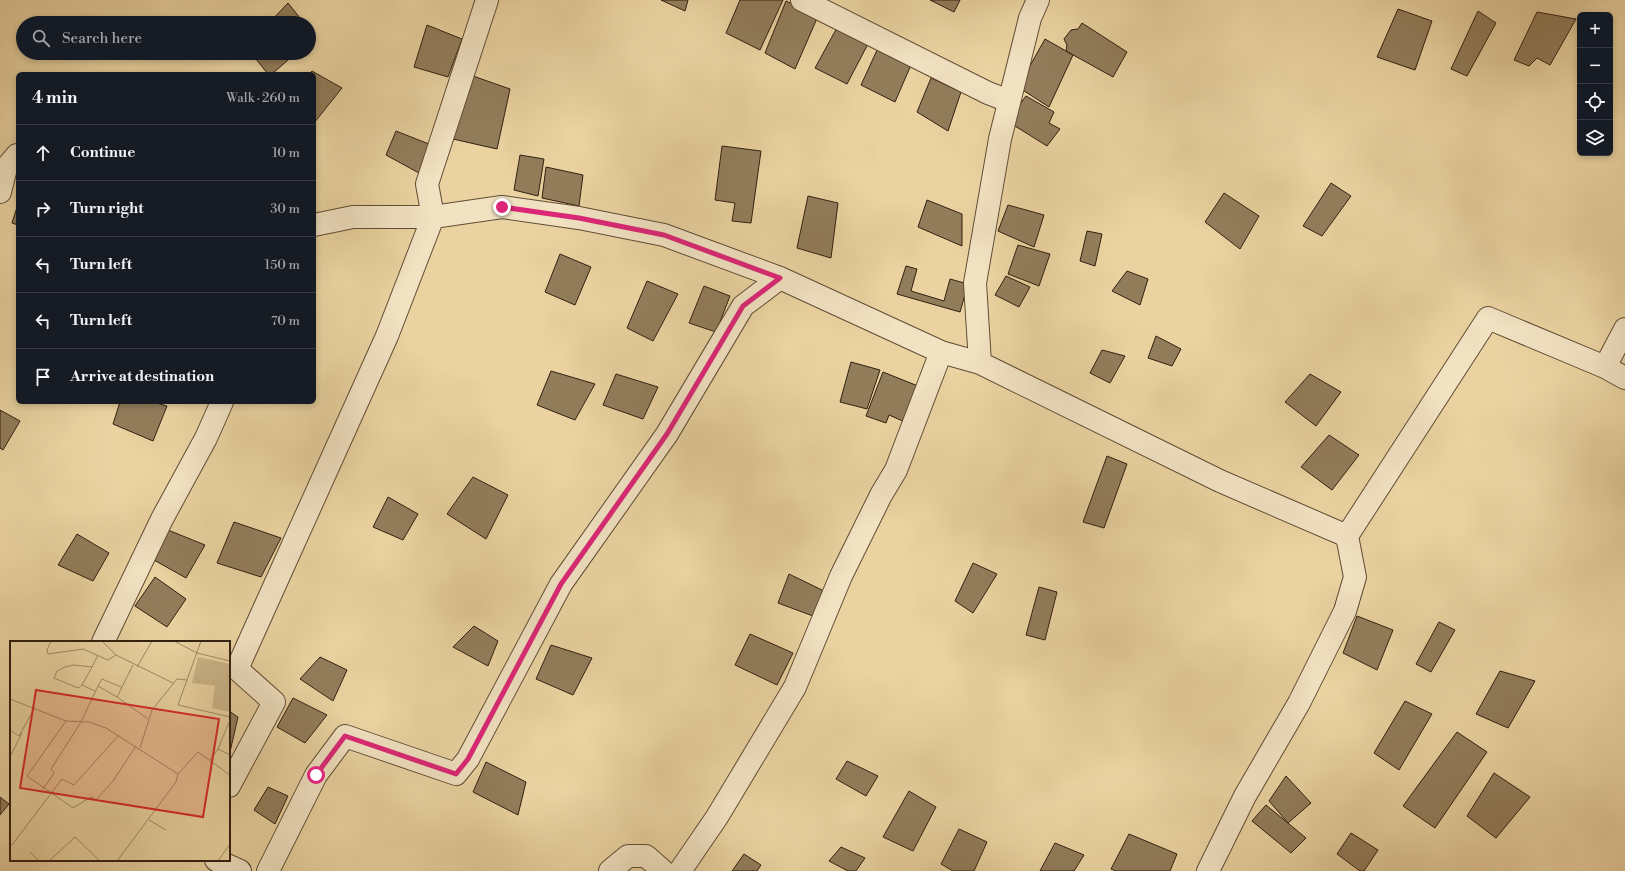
<!DOCTYPE html>
<html lang="en">
<head>
<meta charset="utf-8">
<style>
	:root { --surface:#171b24; --page:#242831; --text:#f1f3f6; --muted:#9ea1a6; --line:#363941 }
	body { margin:0; font-family:"Libre Bodoni",serif; background:var(--page); color:var(--text) }
	.controls { position:absolute; right:12px; top:12px; display:grid; overflow:hidden; border-radius:6px; box-shadow:0 2px 6px #0003 }
	.controls button { width:36px; height:36px; display:grid; place-items:center; padding:0; border:0; border-bottom:1px solid var(--line); background:var(--surface); color:var(--text); font:20px sans-serif }
	.stop { position:absolute; width:12px; height:12px; margin:-9px; border:3px solid #db2777; border-radius:50%; background:#fff }
	.stop.end { background:#db2777; border-color:#fff; box-shadow:0 1px 4px #0008 }
	.list { margin:0; padding:0; list-style:none }
	h2 { display:flex; justify-content:space-between; align-items:center; height:52px; margin:0; padding:0 16px; font-size:17px }
	h2 small { font-size:13px; font-weight:400; color:var(--muted) }
	.list li { display:grid; grid-template-columns:26px 1fr auto; gap:12px; align-items:center; box-sizing:border-box; height:56px; padding:0 16px; border-top:1px solid var(--line) }
	.list b { display:block; font-size:15px; white-space:nowrap }
	.list em { font-size:13px; font-style:normal; color:var(--muted) }
	.icon { flex:none; width:22px; height:22px; fill:none; stroke:currentColor; stroke-width:2; stroke-linecap:round; stroke-linejoin:round }
	.map { position:relative; flex:none; width:1625px; height:871px; overflow:hidden }
	.search { position:absolute; background:var(--surface); box-shadow:0 2px 6px #0003; left:16px; top:16px; width:300px; height:44px; display:flex; align-items:center; gap:10px; box-sizing:border-box; padding:0 14px; border-radius:22px; color:var(--muted); font-size:15px }
	.panel { position:absolute; background:var(--surface); box-shadow:0 2px 6px #0003; left:16px; top:72px; width:300px; height:332px; border-radius:6px }
	.map>svg:first-child { display:block }
</style>
</head>
<body>
<div class="map">
<svg width="1625" height="871" viewBox="0 0 1625 871">
	<rect width="100%" height="100%" fill="#ead3a1"/>
	<filter id="stains"><feTurbulence type="fractalNoise" baseFrequency=".005" numOctaves="4"/><feColorMatrix values="0 0 0 0 .2 0 0 0 0 .09 0 0 0 0 .02 0 0 0 .5 -.17"/></filter>
	<radialGradient id="worn" r=".72"><stop offset=".6" stop-color="#630" stop-opacity="0"/><stop offset="1" stop-color="#630" stop-opacity=".3"/></radialGradient>
	<!-- building -->
	<path fill="#927d5b" stroke="#321f10" d="M661 0H688L685 11Z
		M740 0H783L760 50 726 33Z
		M930 0H960L954 12Z
		M786 1 818 16 795 69 765 53Z
		M288 3 304 23H269Z
		M1398 9 1432 21 1415 70 1377 57Z
		M1478 11 1496 23 1467 76 1451 69Z
		M1537 12 1576 19 1550 65 1537 58 1529 66 1514 60Z
		M1082 23 1127 52 1113 77 1066 51 1067 45 1064 39 1071 30 1078 29Z
		M839 24 869 42 847 84 815 68Z
		M427 25 462 39 448 77 414 67Z
		M1045 39 1073 55 1049 107 1018 87Z
		M878 48 911 65 895 102 861 85Z
		M251 53H296L272 74H268Z
		M312 71 342 88 314 123V74H309Z
		M473 76 510 89 497 149 453 139Z
		M931 78 961 92 948 131 917 112Z
		M1026 96 1054 112 1049 123 1060 129 1047 146 1007 121Z
		M396 131 429 144 419 173 386 155Z
		M722 146 761 151 751 223 732 221 735 203 715 200Z
		M520 155 544 159 538 196 514 190Z
		M546 167 583 175 579 206 542 198Z
		M1331 183 1351 196 1322 236 1303 226Z
		M1224 193 1259 216 1240 249 1205 222Z
		M808 196 838 203 831 258 797 248Z
		M927 200 962 214V246L918 227Z
		M18 204V225L12 223Z
		M1008 205 1044 215 1034 247 998 231Z
		M1087 231 1102 234 1095 266 1080 261Z
		M1018 245 1050 254 1039 286 1008 274Z
		M560 254 591 267 575 305 545 292Z
		M906 266 917 269 911 291 944 301 950 279 968 284 960 312 897 294Z
		M1127 271 1148 279 1140 305 1112 291Z
		M1006 276 1030 287 1019 307 995 295Z
		M647 281 678 294 653 341 627 328Z
		M704 286 730 296 716 332 689 323Z
		M1156 336 1181 349 1172 366 1148 358Z
		M1102 350 1125 356 1110 383 1090 373Z
		M851 362 880 370 867 409 840 402Z
		M551 371 595 384 575 420 537 405Z
		M883 372 918 386 905 422 889 415 886 423 866 416Z
		M616 374 658 387 643 419 603 405Z
		M1310 374 1341 392 1316 426 1285 402Z
		M120 402H153L167 406 153 441 113 424Z
		M0 410 20 421 3 450 0 448Z
		M1329 435 1359 455 1332 490 1301 467Z
		M1107 456 1127 464 1104 528 1083 522Z
		M473 477 508 495 486 539 447 514Z
		M388 497 418 514 403 540 373 527Z
		M234 522 281 538 261 577 217 563Z
		M168 530 205 545 186 578 154 560Z
		M77 534 109 553 93 581 58 565Z
		M973 563 997 574 973 613 955 601Z
		M789 574 824 591 813 616 778 603Z
		M155 577 186 599 167 627 135 606Z
		M1039 587 1057 592 1045 640 1026 635Z
		M1357 616 1393 630 1377 670 1343 653Z
		M1439 622 1455 630 1431 672 1416 664Z
		M474 626 498 641 488 666 453 647Z
		M750 634 793 653 777 685 735 665Z
		M551 645 592 658 573 695 536 679Z
		M320 657 347 670 333 701 300 679Z
		M1500 671 1535 681 1508 728 1476 714Z
		M293 698 327 715 305 743 277 727Z
		M1405 701 1432 714 1399 770 1374 753Z
		M229 711 238 717 230 752 229 751Z
		M1457 732 1487 752 1435 828 1403 806Z
		M847 761 878 776 866 796 836 779Z
		M486 762 526 782 518 815 473 792Z
		M1494 773 1530 797 1496 838 1467 816Z
		M1286 776 1311 803 1288 823 1269 801Z
		M268 787 288 796 275 824 254 810Z
		M909 791 936 807 913 851 883 837Z
		M0 797 9 804 0 815Z
		M1266 805 1306 838 1291 853 1252 821Z
		M959 829 987 842 974 871H953L941 864Z
		M1351 833 1378 850 1364 871H1360L1337 854Z
		M1129 834 1177 854 1170 871H1116L1111 869Z
		M1055 843 1084 855 1074 871H1040Z
		M841 847 865 858 856 871H848L829 861Z
		M744 854 761 865 757 871H732Z"/>
	<g fill="none" stroke-linecap="round" stroke-linejoin="round">
		<!-- minor casing -->
		<g stroke="#604c34" stroke-width="24">
			<path id="minor" d="M802 0 988 93 1009 101
				M0 192 6 168 17 155
				M314 225 353 217H433L502 207 579 218 664 235 780 278 941 352 980 363 1220 481 1347 536 1355 577 1345 611 1299 703 1245 796 1208 871
				M980 363 975 283 1000 139 1030 18 1038 0
				M1605 367 1625 329
				M1347 536 1488 318 1605 367 1625 378
				M103 642 162 519 206 438 222 402
				M229 786 274 702 237 669 387 336 433 217 427 184 487 0
				M216 860 240 871
				M268 871 316 775 345 736 456 774 468 759 561 584 667 434 743 306 780 278
				M610 871 628 856H646L663 871
				M680 871 717 817 795 687 841 576 881 495 896 470 941 352"/>
		</g>
		<!-- minor -->
		<use href="#minor" stroke="#f1e2c2" stroke-width="22"/>
	</g>
	<g fill="none" stroke-linecap="round" stroke-linejoin="round">
		<!-- route -->
		<path stroke="#db2777" stroke-width="5" d="M316 775 345 736 456 774 468 759 561 584 667 434 743 306 780 278 664 235 579 218 502 207"/>
	</g>
	<!-- overview -->
	<g transform="translate(10 641)">
		<rect width="220" height="220" fill="#ead3a1"/>
		<path d="M188 16 220 23V71L202 67 205 45 182 42Z" fill="#cbb488"/>
		<path fill="none" stroke="#a08b67" stroke-width="1" d="M41 0 37 9 38 13 73 8 98 19 106 14M92 0 106 14 163 42M164 0 187 12 220 20M191 0 168 64 220 76M123 24 107 56 138 78M82 26 88 14M127 26 142 0M72 44 82 26 64 24 55 26 47 30 44 37 68 47 72 44 85 50M107 56 88 45 92 38 111 46M0 58 56 80 79 81 96 87 168 133 166 141 107 220M56 80 17 135 63 167 81 156 86 159 103 140 126 105M0 89 9 95 25 66M130 107 142 69 167 38 177 39M208 108 220 114M0 116 12 92M200 119 208 108 220 79M168 133 188 111 220 134M33 148 44 132 41 128 71 81 88 45M139 179 156 189M0 202 2 204 8 196 52 138 64 144 109 94M20 211 29 220M39 220 65 196 90 220M208 220 220 203"/>
		<path fill="#d62828" fill-opacity="0.15" stroke="#d62828" stroke-width="2" d="M26 49 209 78 193 176 10 147Z"/>
		<rect width="220" height="220" fill="none" stroke="#321f10" stroke-width="2"/>
	</g>
	<rect width="100%" height="100%" filter="url(#stains)"/>
	<rect width="100%" height="100%" fill="url(#worn)"/>
</svg>
<div class="controls">
<button>+</button>
<button>−</button>
<button><svg class="icon" aria-label="locate" viewBox="0 0 24 24"><circle cx="12" cy="12" r="6"/><path d="M12 2v4M12 18v4M2 12h4M18 12h4"/></svg></button>
<button><svg class="icon" aria-label="layers" viewBox="0 0 24 24"><path d="M12 4l9 5-9 5-9-5zM3 14l9 5 9-5"/></svg></button>
</div>
<div class="stop" style="left:316px;top:775px"></div>
<div class="stop end" style="left:502px;top:207px"></div>
<div class="search"><svg class="icon" aria-label="search" viewBox="0 0 24 24"><circle cx="10" cy="10" r="6"/><path d="M15 15l6 6"/></svg>Search here</div>
<section class="panel">
<h2>4 min<small>Walk · 260 m</small></h2>
<ul class="list">
<li><svg class="icon" aria-label="ahead" viewBox="0 0 24 24"><path d="M12 20V5M6 11l6-6 6 6"/></svg><div><b>Continue</b></div><em>10 m</em></li>
<li><svg class="icon" aria-label="right" viewBox="0 0 24 24"><path d="M7 20v-9h11M14 6l5 5-5 5"/></svg><div><b>Turn right</b></div><em>30 m</em></li>
<li><svg class="icon" aria-label="left" viewBox="0 0 24 24"><path d="M17 20v-9H6M10 6l-5 5 5 5"/></svg><div><b>Turn left</b></div><em>150 m</em></li>
<li><svg class="icon" aria-label="left" viewBox="0 0 24 24"><path d="M17 20v-9H6M10 6l-5 5 5 5"/></svg><div><b>Turn left</b></div><em>70 m</em></li>
<li><svg class="icon" aria-label="arrive" viewBox="0 0 24 24"><path d="M6 21V4h12l-3 4 3 4H6"/></svg><div><b>Arrive at destination</b></div></li>
</ul>
</section>
</div>
</body>
</html>
